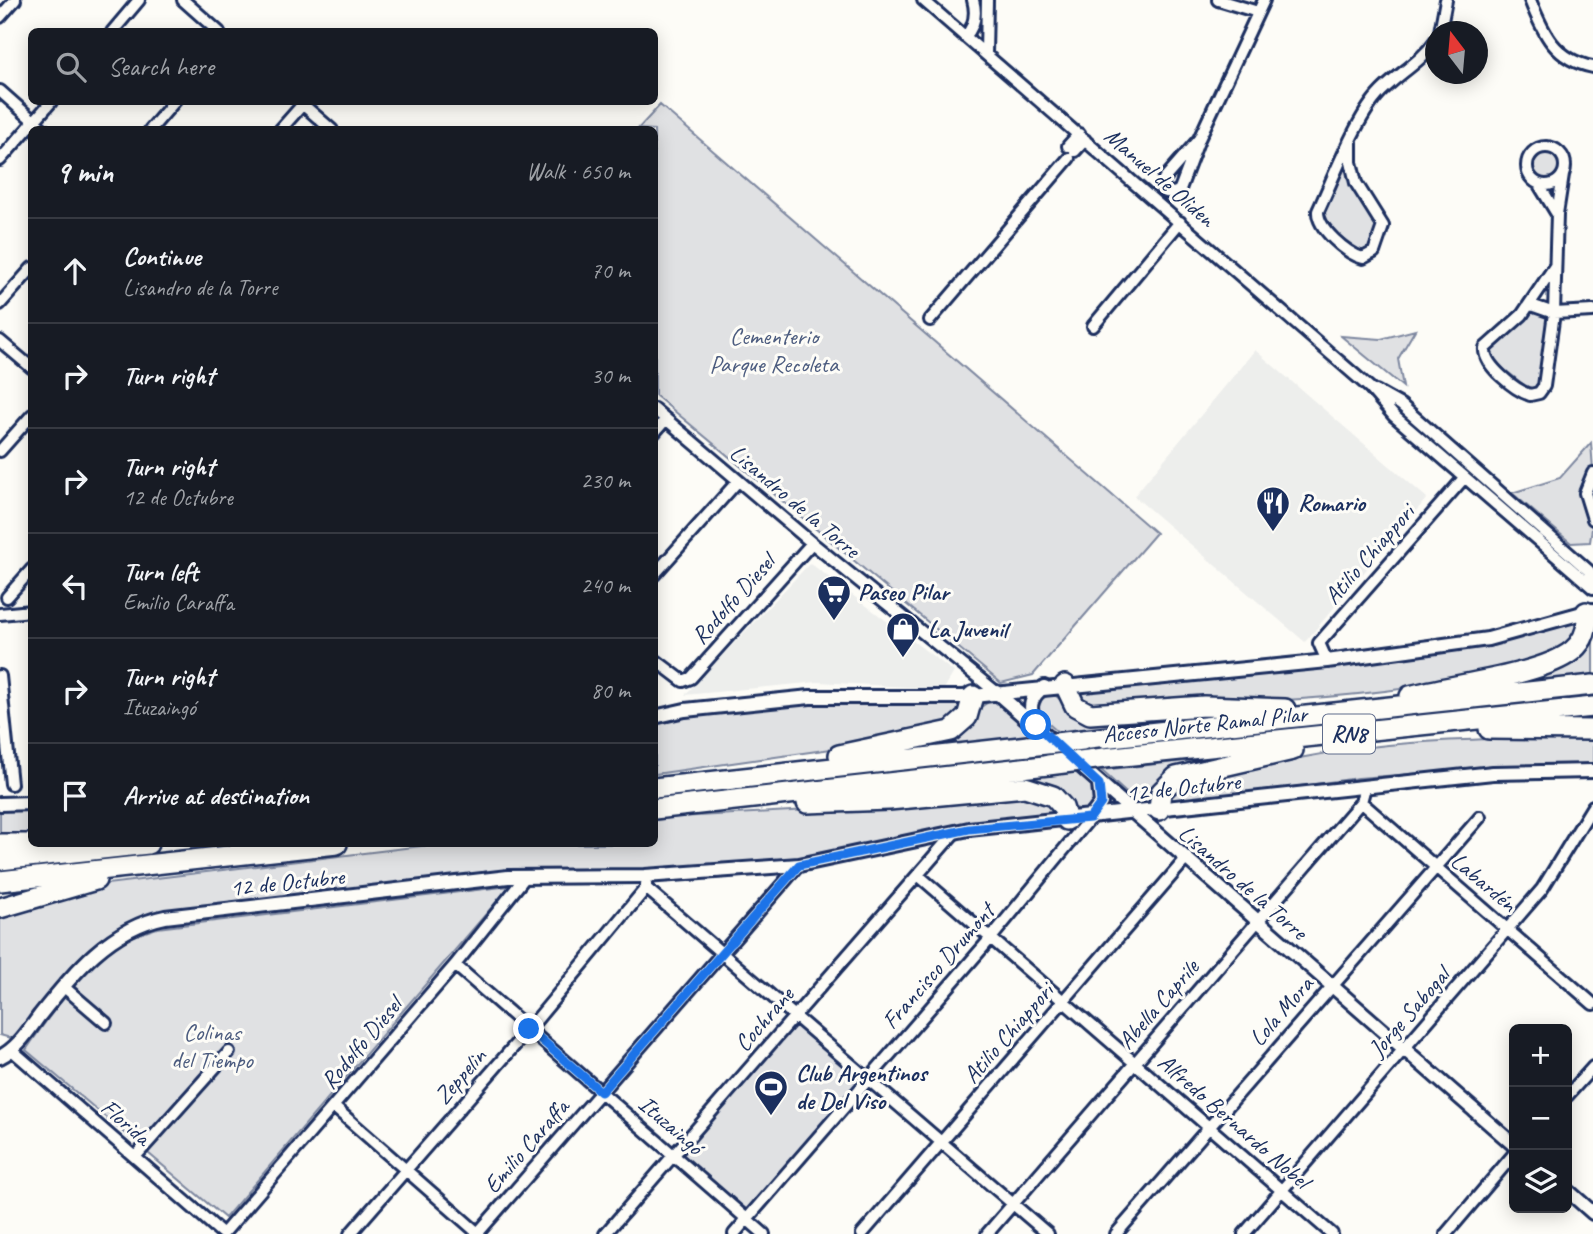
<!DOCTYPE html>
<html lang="en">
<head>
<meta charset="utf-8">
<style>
	:root { --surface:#171b24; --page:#242831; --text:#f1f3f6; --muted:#9ea1a6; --line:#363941 }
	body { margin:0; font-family:Caveat,sans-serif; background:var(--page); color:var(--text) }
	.controls { position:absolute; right:21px; bottom:21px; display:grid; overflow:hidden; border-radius:10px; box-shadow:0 4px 18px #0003 }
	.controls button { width:63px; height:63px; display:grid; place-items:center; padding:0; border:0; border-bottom:2px solid var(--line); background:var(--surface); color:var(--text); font:35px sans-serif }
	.compass { position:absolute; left:1425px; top:21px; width:63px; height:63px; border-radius:50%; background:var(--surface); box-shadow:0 4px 18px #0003; rotate:344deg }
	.stop { position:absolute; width:21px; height:21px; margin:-16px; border:5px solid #1a73e8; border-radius:50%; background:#fff }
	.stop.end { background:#1a73e8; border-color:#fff; box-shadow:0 2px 7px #0008 }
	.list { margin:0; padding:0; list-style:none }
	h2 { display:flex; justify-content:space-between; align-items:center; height:91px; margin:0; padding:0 28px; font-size:30px }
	h2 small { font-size:23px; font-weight:400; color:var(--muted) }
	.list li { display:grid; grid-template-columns:46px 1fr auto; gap:21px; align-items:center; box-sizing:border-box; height:105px; padding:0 28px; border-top:2px solid var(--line) }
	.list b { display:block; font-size:26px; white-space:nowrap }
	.list p { margin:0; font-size:23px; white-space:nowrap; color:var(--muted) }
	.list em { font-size:23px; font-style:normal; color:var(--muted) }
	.icon { flex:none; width:38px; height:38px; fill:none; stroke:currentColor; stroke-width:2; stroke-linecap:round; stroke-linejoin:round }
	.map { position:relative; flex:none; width:1593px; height:1234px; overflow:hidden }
	.search { position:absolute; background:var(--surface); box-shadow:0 4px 18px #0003; left:28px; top:28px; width:630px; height:77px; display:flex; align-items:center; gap:18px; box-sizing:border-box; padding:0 24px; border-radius:10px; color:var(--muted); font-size:26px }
	.panel { position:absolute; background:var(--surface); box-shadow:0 4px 18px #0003; left:28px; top:126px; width:630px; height:721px; border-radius:10px }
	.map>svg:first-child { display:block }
</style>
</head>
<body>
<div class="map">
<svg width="1593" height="1234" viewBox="0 0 1593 1234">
	<rect width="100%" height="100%" fill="#fdfcf7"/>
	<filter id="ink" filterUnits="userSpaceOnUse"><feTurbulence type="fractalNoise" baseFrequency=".0143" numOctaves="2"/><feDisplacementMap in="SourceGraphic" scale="14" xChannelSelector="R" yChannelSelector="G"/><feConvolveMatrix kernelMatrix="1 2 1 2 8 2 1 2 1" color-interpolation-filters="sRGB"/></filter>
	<g filter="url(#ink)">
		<!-- built -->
		<path fill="#edeeec" d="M1255 350 1427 498 1305 642 1134 496Z
			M810 563 954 672 944 689 818 682 685 695Z"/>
		<!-- green -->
		<path fill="#e0e1e3" stroke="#7e88a0" stroke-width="2" d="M660 105 1156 533 1033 675 1001 683 655 395 654 130 638 129Z
			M1531 165a15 15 0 1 1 30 0a15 15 0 1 1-30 0Z
			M1347 164 1380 228 1368 252 1364 253 1331 230 1323 220 1322 210Z
			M1538 310 1548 316 1549 321 1540 387 1533 392 1490 358 1488 350 1529 313Z
			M1415 330 1398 359 1403 387 1341 336 1381 339Z
			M1591 443 1593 469 1583 484 1593 522 1590 542 1571 543 1512 493 1560 478Z
			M1573 622 1579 628 1567 649C1507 667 1447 684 1385 691 1286 703 1187 705 1087 709L1077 690 1312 668 1482 647Z
			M1593 624V676L1441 691 1547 667Z
			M1049 695 1056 696 1070 708 1235 713 1059 733 1040 716 1038 709 1042 699Z
			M990 701 1000 702 1093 787 1098 794 1092 807 1081 810 997 781 1059 773 1021 738 880 753 967 726 981 707Z
			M795 702 957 703 961 704 964 716 894 740 655 774V722Z
			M1593 736V764L1507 767 1358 778 1178 803 1171 798 1172 787C1237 770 1302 755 1370 747 1444 738 1518 739 1593 736Z
			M1251 754 1158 791 1148 802 1135 801 1101 770Z
			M1036 793 1057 810 1054 816 818 859 645 872H501L215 905 147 916 109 935 14 1039 0 1035V912L107 884 438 844H654L655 820 678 817 903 805Z
			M31 807V840L0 841V808Z
			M510 886 225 1218 26 1050C49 1016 89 958 126 940 135 935 146 932 157 928Z
			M797 1021 863 1080 746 1212 679 1154Z"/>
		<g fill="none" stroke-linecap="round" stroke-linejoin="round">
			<!-- minor casing -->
			<g stroke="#1b2f5e" stroke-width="16">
				<path id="minor" d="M183 0 219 32
					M923 0 1370 388 1394 416 1593 588
					M1218 0 1258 12
					M1530 0C1543 33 1555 60 1593 67
					M0 17 15 0
					M112 32 139 0
					M1440 32 1446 0
					M965 37C975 26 977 14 973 0
					M986 54 987 0
					M0 91 44 130
					M300 102 332 130
					M150 130 174 102
					M280 130 303 104
					M1199 139 1164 179 1162 185 1166 192 1176 193 1180 189 1199 139 1264 0
					M1351 142V162L1356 183 1383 226 1374 252 1363 258C1347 254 1317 228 1318 211 1333 179 1355 121 1377 96 1395 75 1420 64 1436 40
					M1068 146 1079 134
					M1527 166a19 19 0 1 1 38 0a19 19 0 1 1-38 0Z
					M1075 151 1085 140
					M0 160 51 102
					M1538 183 1557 214 1563 175
					M1555 266 1522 315 1485 348C1483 365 1515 390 1530 395L1539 393 1544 386 1554 313 1557 214
					M0 304 32 268
					M1531 305 1554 313 1593 311
					M930 320 1069 158
					M1093 326 1180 222
					M0 341 32 368
					M1376 391 1401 405 1589 571 1593 579
					M654 409 812 543 996 692
					M654 433 666 419
					M0 451 32 415
					M1593 473 1585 493 1593 519
					M654 575 738 481
					M7 597 32 569
					M0 614 32 611
					M654 659 683 681 691 678 812 543
					M1327 661 1319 643 1464 478
					M0 676 11 784
					M1361 802 1593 1004
					M918 875 1332 1234
					M646 888 1048 1234
					M455 965 764 1234
					M64 987 106 1023
					M13 1051 223 1234
					M1567 1096 1593 1067
					M334 1107 479 1234
					M135 1157 229 1052
					M223 1234 455 965 526 876
					M350 1234 529 1029 646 888V884
					M477 1234 799 865
					M605 1234 955 832
					M734 1234 991 938 1090 818
					M862 1234 1185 860
					M987 1234 1361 802 1365 787
					M1116 1234 1480 817
					M1244 1234 1542 889 1593 806
					M1446 1234 1514 1154"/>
			</g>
			<!-- tertiary casing -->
			<g stroke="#1b2f5e" stroke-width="18">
				<path id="tertiary" d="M996 692 1514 1145
					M654 717 685 710 810 697H963L1327 661 1488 639 1593 610
					M1035 723C1028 707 1030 697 1044 687
					M0 804 32 803
					M1090 818 1101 803 1099 784
					M0 1057C18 1048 28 1031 40 1015 74 972 110 928 165 917L508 877 645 876 799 865 969 829 1493 773 1593 771
					M1567 1190 1593 1213"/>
			</g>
			<!-- motorway casing -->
			<g stroke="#1b2f5e" stroke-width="24">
				<path id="motorway" d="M1065 685 1075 706 1090 714 1204 706 1285 709
					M1410 696C1452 684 1540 676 1572 651 1584 641 1589 627 1586 612
					M1489 729 1593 730
					M1083 740 1593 685
					M839 755 951 731 967 717 973 696
					M1104 758 1593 707
					M654 788 1028 746
					M807 803 889 800 1025 787 1053 796 1063 807 1067 820
					M654 809 1048 765
					M1159 810 1161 792 1176 777 1293 750
					M0 844H50
					M0 860 148 844
					M0 881 337 844
					M0 908 96 880"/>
			</g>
			<!-- minor -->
			<use href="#minor" stroke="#fdfcf7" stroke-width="10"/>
			<!-- tertiary -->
			<use href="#tertiary" stroke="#fdfcf7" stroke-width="12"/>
			<!-- motorway -->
			<use href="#motorway" stroke="#fdfcf7" stroke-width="19"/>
			<!-- motorway-bridge casing -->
			<g stroke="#1b2f5e" stroke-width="24" stroke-linecap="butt">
				<path id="motorway-bridge" d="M1028 746 1083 740
					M1048 765 1104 758"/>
			</g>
			<!-- motorway-bridge -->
			<use href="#motorway-bridge" stroke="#fdfcf7" stroke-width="19"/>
		</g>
	</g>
	<g fill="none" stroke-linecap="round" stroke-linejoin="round" filter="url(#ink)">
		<!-- route -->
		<path stroke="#1a73e8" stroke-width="9" d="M529 1029 601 1092 799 865 969 829 1090 818 1101 803 1099 784 1036 725"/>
	</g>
	<!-- icons -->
	<defs>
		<g id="restaurant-pin" transform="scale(1.75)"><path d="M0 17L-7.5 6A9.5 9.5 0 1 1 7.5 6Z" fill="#1b2f5e" stroke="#fdfcf7"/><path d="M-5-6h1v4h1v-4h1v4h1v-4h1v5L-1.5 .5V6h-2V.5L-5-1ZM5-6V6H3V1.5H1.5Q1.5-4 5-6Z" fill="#fff"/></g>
		<g id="supermarket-pin" transform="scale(1.75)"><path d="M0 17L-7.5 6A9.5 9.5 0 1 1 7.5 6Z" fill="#1b2f5e" stroke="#fdfcf7"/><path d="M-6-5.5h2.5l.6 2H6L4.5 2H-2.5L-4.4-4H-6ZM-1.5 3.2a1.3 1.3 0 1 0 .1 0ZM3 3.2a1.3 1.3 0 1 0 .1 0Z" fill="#fff"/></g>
		<g id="shop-pin" transform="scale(1.75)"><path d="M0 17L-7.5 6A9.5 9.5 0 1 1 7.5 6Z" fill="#1b2f5e" stroke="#fdfcf7"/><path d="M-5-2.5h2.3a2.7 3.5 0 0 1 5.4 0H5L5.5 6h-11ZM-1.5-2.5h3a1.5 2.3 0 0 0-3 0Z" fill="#fff"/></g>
		<g id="stadium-pin" transform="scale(1.75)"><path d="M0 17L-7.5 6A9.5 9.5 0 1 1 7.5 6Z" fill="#1b2f5e" stroke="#fdfcf7"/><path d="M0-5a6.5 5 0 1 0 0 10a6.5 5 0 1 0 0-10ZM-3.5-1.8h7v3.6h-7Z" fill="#fff"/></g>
	</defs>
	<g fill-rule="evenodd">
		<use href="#restaurant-pin" x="1273" y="503"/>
		<use href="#supermarket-pin" x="834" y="592"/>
		<use href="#shop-pin" x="903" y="629"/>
		<use href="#stadium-pin" x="771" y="1087"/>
	</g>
	<g text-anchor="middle" stroke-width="6" stroke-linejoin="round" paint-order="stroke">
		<!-- shield labels -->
		<rect fill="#fdfcf7" stroke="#5f6c8c" stroke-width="2" x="1323" y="714.5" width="52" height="39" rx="5"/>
		<g font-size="23" font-weight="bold" fill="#1b2f5e">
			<text x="1349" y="742">RN8</text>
		</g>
		<!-- street labels -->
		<g font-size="24" fill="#1b2f5e" stroke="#fdfcf7">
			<text transform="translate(1160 177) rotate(41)" y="8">Manuel de Oliden</text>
			<text transform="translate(795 501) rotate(40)" y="8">Lisandro de la Torre</text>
			<text transform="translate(1369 554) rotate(-49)" y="8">Atilio Chiappori</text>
			<text transform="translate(733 599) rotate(-48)" y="8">Rodolfo Diesel</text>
			<text transform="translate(1205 724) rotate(-6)" y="8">Acceso Norte Ramal Pilar</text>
			<text transform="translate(1183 787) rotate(-6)" y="8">12 de Octubre</text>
			<text transform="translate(287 882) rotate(-6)" y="8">12 de Octubre</text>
			<text transform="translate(1243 882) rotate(41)" y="8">Lisandro de la Torre</text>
			<text transform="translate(1484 882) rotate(40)" y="8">Labardén</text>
			<text transform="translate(938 966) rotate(-49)" y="8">Francisco Drumont</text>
			<text transform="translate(1158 1004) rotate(-49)" y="8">Abella Caprile</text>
			<text transform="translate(1281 1011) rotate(-49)" y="8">Lola Mora</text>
			<text transform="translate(1409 1012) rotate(-49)" y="8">Jorge Sabogal</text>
			<text transform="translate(764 1019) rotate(-49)" y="8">Cochrane</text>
			<text transform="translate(1008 1033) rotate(-49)" y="8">Atilio Chiappori</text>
			<text transform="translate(361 1043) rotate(-50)" y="8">Rodolfo Diesel</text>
			<text transform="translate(460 1076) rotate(-49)" y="8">Zeppelin</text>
			<text transform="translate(1234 1121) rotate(41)" y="8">Alfredo Bernardo Nobel</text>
			<text transform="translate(126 1122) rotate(41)" y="8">Florida</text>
			<text transform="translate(671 1125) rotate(41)" y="8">Ituzaingó</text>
			<text transform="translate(526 1146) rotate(-49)" y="8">Emilio Caraffa</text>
		</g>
		<!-- park labels -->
		<g font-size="24" fill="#4c5c7f" stroke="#fdfcf7">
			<text x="774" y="344">Cementerio<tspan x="774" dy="28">Parque Recoleta</tspan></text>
			<text x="212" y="1040">Colinas<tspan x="212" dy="28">del Tiempo</tspan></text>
		</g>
		<!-- poi labels -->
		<g font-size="24" font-weight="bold" fill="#1b2f5e" stroke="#fdfcf7" text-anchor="start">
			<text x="1298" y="511">Romario</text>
			<text x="858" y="600">Paseo Pilar</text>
			<text x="928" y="637">La Juvenil</text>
			<text x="796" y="1081">Club Argentinos<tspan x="796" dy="28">de Del Viso</tspan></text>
		</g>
	</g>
</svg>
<div class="controls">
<button>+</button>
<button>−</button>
<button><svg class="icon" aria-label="layers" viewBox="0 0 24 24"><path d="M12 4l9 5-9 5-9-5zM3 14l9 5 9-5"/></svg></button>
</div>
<svg class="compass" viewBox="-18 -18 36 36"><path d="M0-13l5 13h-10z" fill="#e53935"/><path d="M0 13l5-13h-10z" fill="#9ea1a6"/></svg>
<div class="stop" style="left:1036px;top:725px"></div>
<div class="stop end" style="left:529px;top:1029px"></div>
<div class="search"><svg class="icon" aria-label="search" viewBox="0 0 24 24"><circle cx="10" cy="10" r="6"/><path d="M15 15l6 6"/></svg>Search here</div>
<section class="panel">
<h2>9 min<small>Walk · 650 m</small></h2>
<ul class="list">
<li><svg class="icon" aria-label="ahead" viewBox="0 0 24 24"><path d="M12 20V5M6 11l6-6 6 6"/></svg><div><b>Continue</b><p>Lisandro de la Torre</p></div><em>70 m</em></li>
<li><svg class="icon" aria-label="right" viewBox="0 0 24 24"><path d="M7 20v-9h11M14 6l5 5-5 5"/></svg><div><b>Turn right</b></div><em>30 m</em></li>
<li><svg class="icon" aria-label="right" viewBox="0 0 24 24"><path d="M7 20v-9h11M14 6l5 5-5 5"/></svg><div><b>Turn right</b><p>12 de Octubre</p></div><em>230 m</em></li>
<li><svg class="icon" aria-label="left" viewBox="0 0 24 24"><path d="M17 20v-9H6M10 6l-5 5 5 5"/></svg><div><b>Turn left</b><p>Emilio Caraffa</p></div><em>240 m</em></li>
<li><svg class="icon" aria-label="right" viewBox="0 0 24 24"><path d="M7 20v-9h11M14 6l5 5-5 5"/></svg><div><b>Turn right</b><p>Ituzaingó</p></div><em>80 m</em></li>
<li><svg class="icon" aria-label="arrive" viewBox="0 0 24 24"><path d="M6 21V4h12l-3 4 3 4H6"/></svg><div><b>Arrive at destination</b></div></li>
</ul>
</section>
</div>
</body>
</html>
